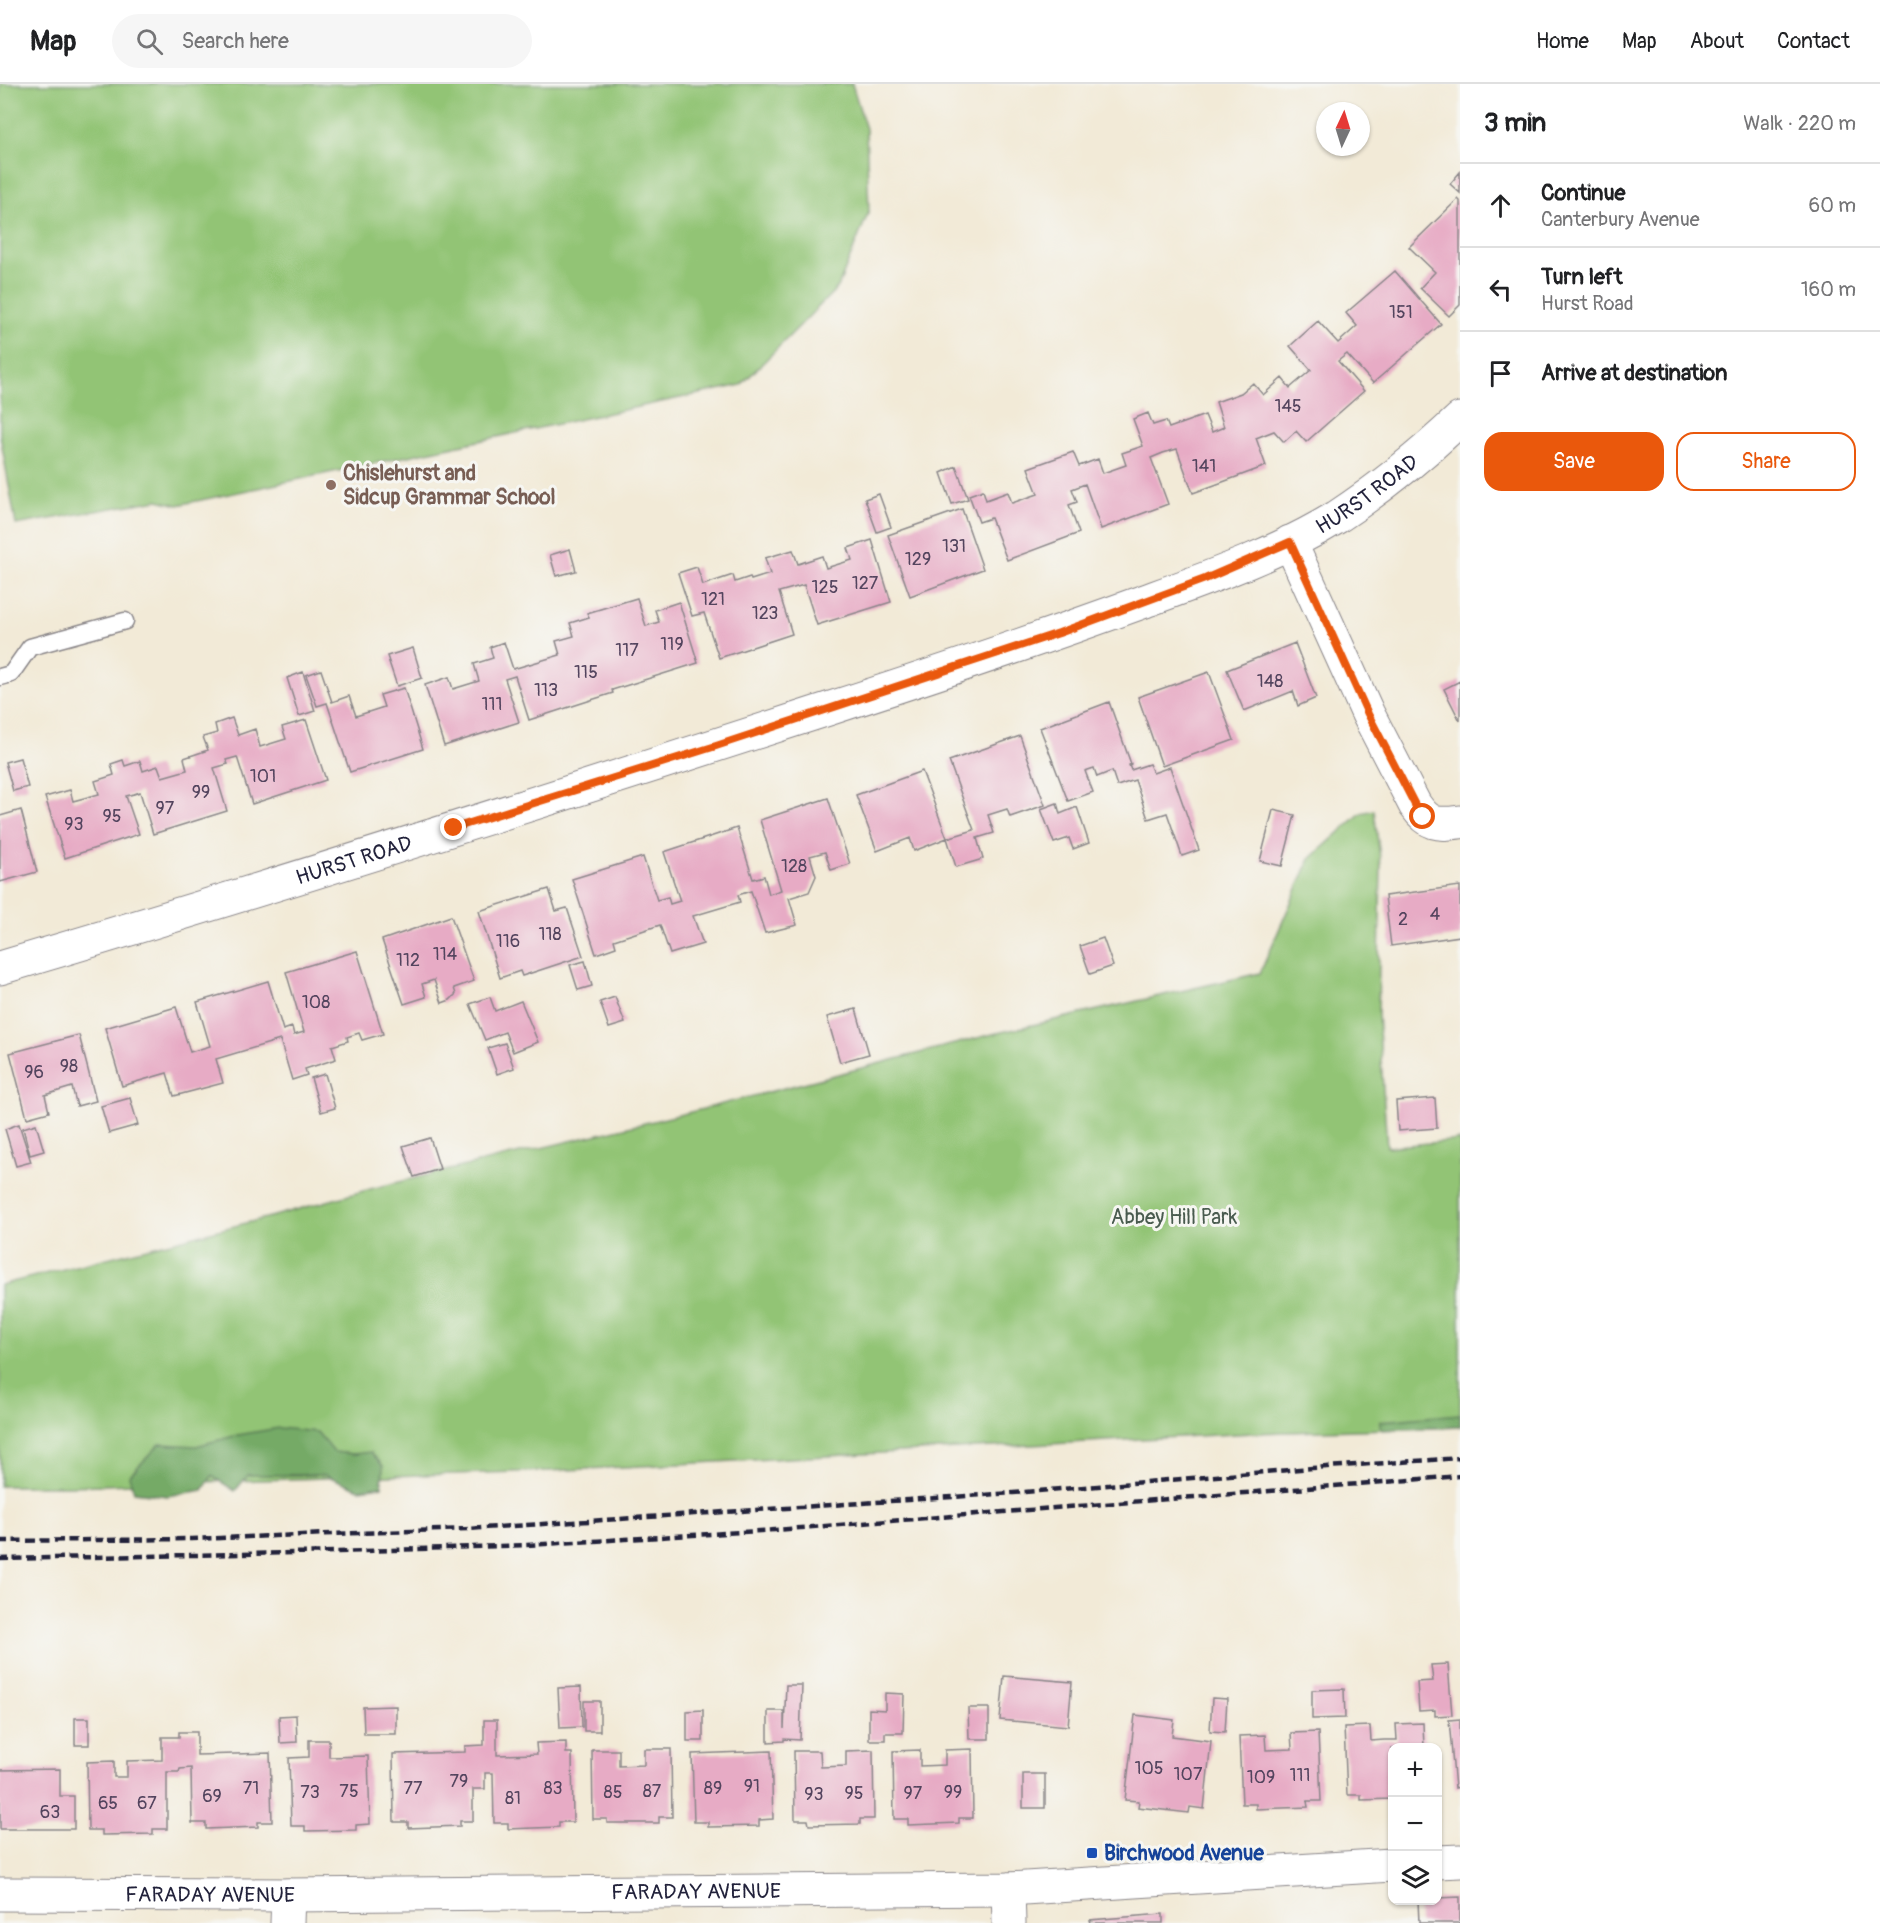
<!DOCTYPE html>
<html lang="en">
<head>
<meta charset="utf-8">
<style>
	:root { --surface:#fff; --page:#f6f6f6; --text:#202124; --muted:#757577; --line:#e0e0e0; --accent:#ea580c }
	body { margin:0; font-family:Pangolin,sans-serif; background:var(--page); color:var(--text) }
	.controls { position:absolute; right:18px; bottom:18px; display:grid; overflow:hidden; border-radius:12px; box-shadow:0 2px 4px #0004 }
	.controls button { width:54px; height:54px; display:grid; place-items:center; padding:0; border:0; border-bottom:2px solid var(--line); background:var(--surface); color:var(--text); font:30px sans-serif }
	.compass { position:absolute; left:1316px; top:18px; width:54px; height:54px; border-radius:50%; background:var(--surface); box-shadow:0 2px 4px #0004; rotate:4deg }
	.stop { position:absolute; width:18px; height:18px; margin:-14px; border:4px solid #ea580c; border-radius:50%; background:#fff }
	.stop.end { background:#ea580c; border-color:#fff; box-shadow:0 2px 6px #0008 }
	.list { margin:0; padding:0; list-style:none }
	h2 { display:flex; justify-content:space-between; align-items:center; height:78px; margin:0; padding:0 24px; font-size:26px }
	h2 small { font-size:20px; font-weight:400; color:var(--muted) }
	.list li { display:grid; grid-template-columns:39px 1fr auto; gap:18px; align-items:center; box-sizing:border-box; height:84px; padding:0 24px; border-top:2px solid var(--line) }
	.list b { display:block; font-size:22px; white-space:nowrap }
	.list p { margin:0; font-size:20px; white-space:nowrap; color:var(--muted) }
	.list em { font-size:20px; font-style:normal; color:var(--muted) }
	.actions { display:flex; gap:12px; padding:18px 24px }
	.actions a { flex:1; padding:14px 0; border:2px solid var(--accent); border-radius:18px; text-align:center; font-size:21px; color:var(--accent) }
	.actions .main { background:var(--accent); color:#fff }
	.icon { flex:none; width:33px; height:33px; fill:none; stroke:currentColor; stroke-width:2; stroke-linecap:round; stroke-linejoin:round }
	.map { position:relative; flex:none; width:1460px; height:1839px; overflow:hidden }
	header { display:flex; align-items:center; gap:36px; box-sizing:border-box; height:84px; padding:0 30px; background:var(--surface); border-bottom:2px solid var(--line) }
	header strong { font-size:28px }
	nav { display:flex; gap:33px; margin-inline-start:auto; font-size:21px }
	.search { width:420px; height:54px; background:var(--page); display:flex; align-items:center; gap:15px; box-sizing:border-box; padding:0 21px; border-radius:33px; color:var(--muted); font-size:22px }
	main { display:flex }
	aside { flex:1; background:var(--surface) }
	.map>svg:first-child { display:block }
</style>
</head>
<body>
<header>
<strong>Map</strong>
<div class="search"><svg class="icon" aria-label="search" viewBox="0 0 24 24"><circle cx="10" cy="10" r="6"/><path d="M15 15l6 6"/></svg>Search here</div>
<nav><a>Home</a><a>Map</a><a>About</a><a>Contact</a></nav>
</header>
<main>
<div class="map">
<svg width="1460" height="1839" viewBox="0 0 1460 1839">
	<rect width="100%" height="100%" fill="#f6f6f2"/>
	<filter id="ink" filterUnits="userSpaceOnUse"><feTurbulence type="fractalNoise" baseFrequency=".0167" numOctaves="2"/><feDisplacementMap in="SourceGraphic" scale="12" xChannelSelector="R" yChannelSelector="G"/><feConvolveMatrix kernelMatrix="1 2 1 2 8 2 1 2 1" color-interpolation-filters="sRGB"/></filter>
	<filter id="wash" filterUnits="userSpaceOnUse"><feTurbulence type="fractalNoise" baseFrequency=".008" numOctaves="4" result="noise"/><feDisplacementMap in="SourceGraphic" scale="24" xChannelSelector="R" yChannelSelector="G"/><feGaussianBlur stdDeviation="1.35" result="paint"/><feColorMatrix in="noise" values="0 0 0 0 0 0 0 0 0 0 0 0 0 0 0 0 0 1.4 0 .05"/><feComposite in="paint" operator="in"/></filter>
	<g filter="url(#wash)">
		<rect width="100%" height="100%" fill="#f2ead7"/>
		<!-- green -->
		<path fill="#92c474" stroke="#5a7358" stroke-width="1.5" d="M0 0H852L866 45 869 127 838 203 741 301 178 421 158 416 16 441 0 351Z
			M1374 726 1381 782 1378 930 1387 1063 1460 1056V1343L1254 1349 550 1387 69 1402H0V1201L274 1132 374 1104 699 1026 993 950 1260 889 1310 775 1361 729Z"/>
		<!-- forest -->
		<path fill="#75aa66" stroke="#4c6650" stroke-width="1.5" d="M1460 1330V1343L1382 1346 1380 1337Z
			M279 1344 317 1348 334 1368 354 1370 371 1368 383 1382 382 1402 359 1405 325 1391H248L235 1407 212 1392 203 1406 167 1412 134 1408 129 1392 160 1360 196 1362 238 1351Z"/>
		<g id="blocks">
			<!-- building -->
			<path fill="#e7abc5" d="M1460 88V109L1450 100Z
				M1458 115 1460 117V221L1449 232 1420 204 1435 188 1409 163Z
				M1395 187 1441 240 1373 299 1347 270 1338 277 1364 307 1306 358 1296 347 1284 358 1274 347 1256 354 1266 382 1193 409 1177 365 1163 369 1151 374 1168 420 1101 445 1085 400 1072 405 1077 418 1069 421 1079 449 1007 476 991 434 979 438 969 411 983 406 986 416 1008 408 1012 419 1038 410 1028 384 1073 368 1079 382 1098 375 1103 389 1126 381 1122 369 1143 362 1133 335 1148 329 1153 341 1166 337 1169 344 1205 331 1212 348 1224 343 1216 318 1241 309 1253 299 1263 311 1282 294 1290 304 1311 286 1290 262 1318 237 1338 259 1357 242 1346 229Z
				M956 382 968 415 952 420 941 389Z
				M879 410 891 443 877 448 865 415Z
				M962 425 983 485 910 512 888 451Z
				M872 456 891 518 817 541 804 501 779 508 792 550 719 574 704 529 692 532 678 489 697 483 703 501 733 491 735 498 750 493 751 496 770 490 765 474 793 466 798 480 822 472 826 484 852 476 848 464Z
				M570 465 576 487 556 492 550 471Z
				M637 514 646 542 659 538 655 526 679 518 698 579 612 606 613 609 529 636 515 592 505 595 519 638 444 662 425 601 449 593 453 605 479 597 474 580 493 574 490 563 504 558 513 585 560 571 556 557 574 552 570 539 589 533 587 529Z
				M1295 559 1316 614 1298 622 1293 607 1244 627 1227 586Z
				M413 564 422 594 397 602 387 572Z
				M321 586 332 618 349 612 356 632 384 623 380 611 404 604 423 665 350 688 327 619 317 622 306 591Z
				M303 588 315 627 299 632 287 594Z
				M1209 588 1234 656 1162 682 1138 613Z
				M1460 597V637L1444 605Z
				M1109 618 1131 680 1129 681 1131 686 1149 680 1153 689 1170 683 1199 766 1182 772 1167 729 1148 735 1135 696 1117 702 1112 687 1097 693 1094 684 1085 687 1093 708 1068 717 1040 644Z
				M232 634 238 651 255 645 260 663 286 655 282 643 306 636 326 696 252 720 237 673 226 676 228 680 214 684 227 727 153 750 140 708 134 710 126 712 139 750 65 774 45 713 70 706 73 717 99 710 95 697 114 691 111 680 123 676 125 682 140 677 143 687 158 682 162 693 187 686 184 674 208 666 203 653 217 649 215 640Z
				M1020 652 1045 721 1010 733 1007 725 988 731 994 749 977 754 983 775 956 783 947 754 974 746 949 677Z
				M20 674 28 703 13 707 5 678Z
				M922 687 947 754 914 767 910 754 877 767 856 711Z
				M828 714 850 780 831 786 825 768 810 772 816 792 809 808 789 814 797 841 765 849 751 807 738 811 740 818 693 832 703 860 670 870 660 841 614 856 616 863 596 870 572 795 643 773 657 816 668 813 670 820 680 817 664 768 737 744 753 795 764 792 769 810 781 806 760 736Z
				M1057 719 1060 730 1077 723 1089 759 1073 765 1069 754 1054 759 1041 725Z
				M21 726 37 788 0 798V732Z
				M1273 726 1295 731 1282 782 1260 777Z
				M1460 802V852L1391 862 1385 812Z
				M549 805 556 827 567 824 583 872 522 892 520 887 500 894 479 827Z
				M451 832 474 897 454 904 456 910 450 916 442 919 434 896 422 900 426 913 404 920 382 856Z
				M1103 854 1113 882 1090 890 1080 862Z
				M357 867 383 950 362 956 359 949 347 953 348 957 332 962 336 975 305 985 307 991 292 996 280 956 216 975 223 999 174 1012 167 989 122 1002 105 944 176 923 190 968 210 962 197 918 268 897 283 946 292 943 294 951 304 948 286 888Z
				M585 877 592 902 578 906 570 881Z
				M490 913 495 927 521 917 538 958 513 968 505 948 485 956 470 920Z
				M615 913 625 939 609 944 600 918Z
				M856 925 869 970 840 978 827 933Z
				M79 951 96 1017 77 1022 72 1003 45 1011 49 1028 27 1034 10 969Z
				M505 959 514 984 497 990 488 964Z
				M325 990 335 1024 321 1028 311 994Z
				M130 1014 138 1041 109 1049 101 1022Z
				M1435 1014 1437 1044 1398 1047 1396 1017Z
				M19 1040 31 1078 16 1082 5 1045Z
				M36 1040 44 1067 30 1071 23 1044Z
				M430 1054 440 1085 414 1093 403 1062Z
				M1448 1580 1452 1631 1435 1632V1626L1419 1627 1417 1598 1433 1597 1431 1581Z
				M1004 1592 1072 1598 1068 1642 1000 1636Z
				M786 1601H802L800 1656 784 1655V1657L768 1658V1627H784V1645Z
				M581 1603 582 1643 560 1644 558 1604Z
				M1344 1605 1345 1634 1312 1635V1606Z
				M885 1609 904 1610 903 1649H885V1656H869V1625L885 1626Z
				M1212 1614 1227 1615 1225 1648 1210 1647Z
				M584 1617H600V1647H584Z
				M396 1622V1650H364L363 1623Z
				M968 1624H989V1655H969Z
				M703 1626V1657H687V1627Z
				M296 1631 297 1658 280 1659 279 1632Z
				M1135 1631 1174 1636 1172 1652 1211 1657 1204 1725 1190 1723 1189 1729 1138 1723 1139 1717 1125 1716Z
				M75 1634H89V1661H75Z
				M1460 1635V1703L1455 1704 1449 1636Z
				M484 1636H497V1671L537 1670 536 1659 566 1658V1669H572L573 1738H559V1743L508 1745V1739H494L493 1689H485V1705H473V1737H460V1742L408 1744V1738H394L393 1670 465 1668V1662L484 1661Z
				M1423 1639 1424 1664H1392V1715L1361 1716V1711H1347L1344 1643 1370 1642 1371 1657 1384 1656H1397L1396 1640Z
				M179 1648H197V1671L270 1669 272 1738H258V1743L206 1745V1739H192L191 1684 180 1685 179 1688H167V1745H153V1750L102 1751V1746H88L87 1678 114 1677V1693H127V1677L162 1676V1653H179Z
				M1318 1648 1321 1717H1307L1308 1723 1256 1725V1720H1242L1239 1652 1265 1651 1266 1666 1292 1665 1291 1649Z
				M309 1656H329V1673L368 1672 370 1740 356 1741V1746L305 1747V1742H291L289 1674 309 1673Z
				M644 1665H671L672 1733H659V1739H607V1735H593L592 1666H619V1682L644 1681Z
				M972 1665 973 1734H959V1739L908 1741V1735H894L893 1667 920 1666V1682L945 1681V1666Z
				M873 1666 874 1735H860V1740L809 1741 808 1736H795L794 1667H820L821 1683 846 1682V1667Z
				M771 1667 773 1735 759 1736V1742L708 1743V1738H694L692 1670Z
				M60 1685V1712H74V1745H0V1686Z
				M1023 1690H1045V1724H1023Z
				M1460 1813V1839H1419L1418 1816H1438V1814Z
				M1163 1830V1839H1091L1090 1836Z"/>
		</g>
	</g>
	<g filter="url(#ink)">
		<use href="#blocks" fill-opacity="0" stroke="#8a8689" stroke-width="1.5"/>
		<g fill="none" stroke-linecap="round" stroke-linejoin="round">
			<!-- service casing -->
			<g stroke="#8a8689" stroke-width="19">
				<path id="service" d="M0 593 11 590 30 563 125 537"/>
			</g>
			<!-- minor casing -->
			<g stroke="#8a8689" stroke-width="35">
				<path id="minor" d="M1290 458 1368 630 1415 721C1429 741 1437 741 1460 738
					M1008 1805 1009 1839
					M287 1839 288 1811"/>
			</g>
			<!-- tertiary casing -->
			<g stroke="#8a8689" stroke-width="35">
				<g id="tertiary">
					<path d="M1438 1778 1460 1777"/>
					<path id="s1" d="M0 1810 288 1811 1008 1805 1392 1781"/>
				</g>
			</g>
			<!-- primary casing -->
			<g stroke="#8a8689" stroke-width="35">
				<g id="primary">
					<path id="s2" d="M0 884C277 802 553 714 828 625 933 591 1038 556 1142 518 1208 494 1277 470 1337 433 1381 404 1422 371 1460 335"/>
				</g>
			</g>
			<!-- service -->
			<use href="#service" stroke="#fff" stroke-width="16"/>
			<!-- minor -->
			<use href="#minor" stroke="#fff" stroke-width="33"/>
			<!-- tertiary -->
			<use href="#tertiary" stroke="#fff" stroke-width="33"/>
			<!-- primary -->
			<use href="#primary" stroke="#fff" stroke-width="33"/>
			<!-- rail -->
			<path stroke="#22223b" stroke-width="4.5" stroke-dasharray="9 4.5" stroke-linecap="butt" d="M0 1457 192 1455 467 1445 1013 1409 1312 1384 1460 1374
				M0 1475 338 1468 527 1461 775 1446 1460 1392"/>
		</g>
	</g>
	<g fill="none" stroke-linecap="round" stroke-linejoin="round" filter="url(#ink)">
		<!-- route -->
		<path stroke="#ea580c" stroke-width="8" d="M454 744 716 662 1059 549 1205 495 1290 458 1368 630 1415 721 1423 733"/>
	</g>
	<!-- markers -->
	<circle fill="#8d6e63" stroke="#f6f6f2" stroke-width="2" cx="331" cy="401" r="6"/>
	<rect fill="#1a4fb4" stroke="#f6f6f2" stroke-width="2" x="1086" y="1763" width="12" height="12" rx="3"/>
	<g text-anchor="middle" stroke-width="6" stroke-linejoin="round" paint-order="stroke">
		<!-- number labels -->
		<g font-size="18" fill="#53445e">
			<text x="1401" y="234">151</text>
			<text x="1288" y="328">145</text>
			<text x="1204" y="388">141</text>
			<text x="954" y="468">131</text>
			<text x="918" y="481">129</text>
			<text x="865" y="505">127</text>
			<text x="825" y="509">125</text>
			<text x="713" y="521">121</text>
			<text x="765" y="535">123</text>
			<text x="672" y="566">119</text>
			<text x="627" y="572">117</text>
			<text x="586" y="594">115</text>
			<text x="1270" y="603">148</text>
			<text x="546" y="612">113</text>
			<text x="492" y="626">111</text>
			<text x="263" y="698">101</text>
			<text x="201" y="714">99</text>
			<text x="165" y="730">97</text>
			<text x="112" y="738">95</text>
			<text x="74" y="746">93</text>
			<text x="794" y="788">128</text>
			<text x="1435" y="836">4</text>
			<text x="1403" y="841">2</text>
			<text x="550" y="856">118</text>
			<text x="508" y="863">116</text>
			<text x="445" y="876">114</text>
			<text x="408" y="882">112</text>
			<text x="316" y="924">108</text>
			<text x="69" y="988">98</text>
			<text x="34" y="994">96</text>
			<text x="1149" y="1690">105</text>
			<text x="1188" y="1696">107</text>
			<text x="1300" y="1697">111</text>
			<text x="1261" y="1699">109</text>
			<text x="459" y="1703">79</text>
			<text x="752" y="1708">91</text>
			<text x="251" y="1710">71</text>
			<text x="413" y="1710">77</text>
			<text x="553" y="1710">83</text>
			<text x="713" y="1710">89</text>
			<text x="349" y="1713">75</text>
			<text x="652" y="1713">87</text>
			<text x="310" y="1714">73</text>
			<text x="613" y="1714">85</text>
			<text x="953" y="1714">99</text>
			<text x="854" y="1715">95</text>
			<text x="913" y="1715">97</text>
			<text x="814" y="1716">93</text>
			<text x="212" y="1718">69</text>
			<text x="513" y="1720">81</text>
			<text x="108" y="1725">65</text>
			<text x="147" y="1725">67</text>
			<text x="50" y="1734">63</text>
		</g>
		<!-- education labels -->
		<g font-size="21" font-weight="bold" fill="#785e54" stroke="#f6f6f2" text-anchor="start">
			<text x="343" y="396">Chislehurst and<tspan x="343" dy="24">Sidcup Grammar School</tspan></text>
		</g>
		<!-- street labels -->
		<g font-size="21" fill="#22223b" stroke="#f6f6f2">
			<text dy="7" stroke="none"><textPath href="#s2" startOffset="1450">HURST ROAD</textPath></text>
			<text dy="7" stroke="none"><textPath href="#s2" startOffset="370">HURST ROAD</textPath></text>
			<text dy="7" stroke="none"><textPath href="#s1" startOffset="696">FARADAY AVENUE</textPath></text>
			<text dy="7" stroke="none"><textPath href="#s1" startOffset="210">FARADAY AVENUE</textPath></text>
		</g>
		<!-- park labels -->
		<g font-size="21" fill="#495b4f" stroke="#f6f6f2">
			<text x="1174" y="1140">Abbey Hill Park</text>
		</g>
		<!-- transit labels -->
		<g font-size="21" font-weight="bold" fill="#164399" stroke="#f6f6f2" text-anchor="start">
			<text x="1104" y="1776">Birchwood Avenue</text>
		</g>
	</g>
</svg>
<div class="controls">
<button>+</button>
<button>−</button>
<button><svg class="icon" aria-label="layers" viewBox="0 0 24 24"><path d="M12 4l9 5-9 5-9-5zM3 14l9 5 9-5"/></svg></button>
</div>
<svg class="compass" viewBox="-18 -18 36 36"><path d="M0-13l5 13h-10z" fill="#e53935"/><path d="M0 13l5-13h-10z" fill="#757577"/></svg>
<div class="stop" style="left:1423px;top:733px"></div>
<div class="stop end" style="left:454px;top:744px"></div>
</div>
<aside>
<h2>3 min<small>Walk · 220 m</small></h2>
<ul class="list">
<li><svg class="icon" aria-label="ahead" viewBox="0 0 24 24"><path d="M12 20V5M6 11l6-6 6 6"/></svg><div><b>Continue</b><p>Canterbury Avenue</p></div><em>60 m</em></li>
<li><svg class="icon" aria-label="left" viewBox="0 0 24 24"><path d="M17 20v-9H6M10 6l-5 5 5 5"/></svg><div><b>Turn left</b><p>Hurst Road</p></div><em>160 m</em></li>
<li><svg class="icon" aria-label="arrive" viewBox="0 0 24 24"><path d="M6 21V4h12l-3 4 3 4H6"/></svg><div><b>Arrive at destination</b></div></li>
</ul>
<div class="actions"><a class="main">Save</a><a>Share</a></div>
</aside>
</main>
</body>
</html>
